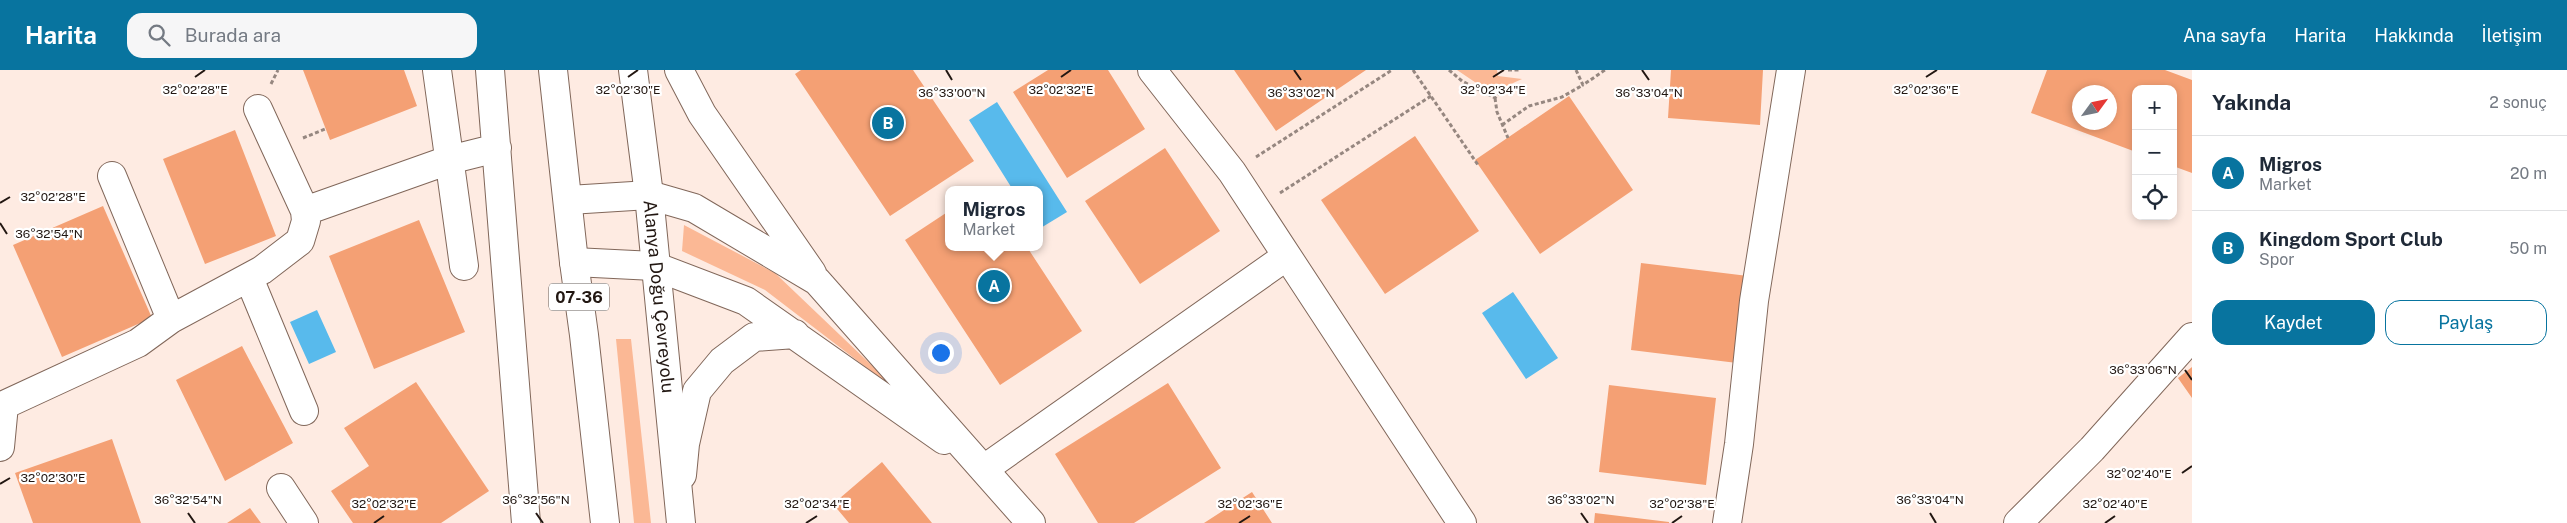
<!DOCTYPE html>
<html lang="tr">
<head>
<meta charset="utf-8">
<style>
	:root { --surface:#fff; --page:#f6f6f7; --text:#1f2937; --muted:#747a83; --line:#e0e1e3; --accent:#08749f }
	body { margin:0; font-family:"Public Sans",sans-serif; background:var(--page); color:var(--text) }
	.controls { position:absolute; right:15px; top:15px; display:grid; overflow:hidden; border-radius:10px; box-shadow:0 2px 8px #0003 }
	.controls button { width:45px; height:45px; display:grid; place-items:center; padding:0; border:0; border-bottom:1px solid var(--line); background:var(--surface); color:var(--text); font:25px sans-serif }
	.compass { position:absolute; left:2072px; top:15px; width:45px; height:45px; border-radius:50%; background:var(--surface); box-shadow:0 2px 8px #0003; rotate:57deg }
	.you { position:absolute; left:940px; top:282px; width:18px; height:18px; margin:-12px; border:4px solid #fff; border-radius:50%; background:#1a73e8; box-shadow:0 0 0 8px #1a73e833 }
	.badge { display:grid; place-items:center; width:32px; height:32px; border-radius:50%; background:var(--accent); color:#fff; font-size:16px; font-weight:700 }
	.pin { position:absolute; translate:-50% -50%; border:2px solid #fff; box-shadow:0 1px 5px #0006 }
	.popup { position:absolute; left:945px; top:116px; width:98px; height:65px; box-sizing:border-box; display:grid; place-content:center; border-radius:10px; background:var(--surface); filter:drop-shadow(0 1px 4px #0005); font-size:16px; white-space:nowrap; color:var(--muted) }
	.popup b { font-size:19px; color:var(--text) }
	.popup::after { content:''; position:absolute; left:50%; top:100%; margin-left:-10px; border:10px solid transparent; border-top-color:var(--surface) }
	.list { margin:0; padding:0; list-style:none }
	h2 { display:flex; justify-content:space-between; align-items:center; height:65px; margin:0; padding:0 20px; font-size:21px }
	h2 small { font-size:16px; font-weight:400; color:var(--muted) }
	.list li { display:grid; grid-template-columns:32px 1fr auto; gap:15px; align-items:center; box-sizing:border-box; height:75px; padding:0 20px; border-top:1px solid var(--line) }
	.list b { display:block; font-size:19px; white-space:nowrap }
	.list p { margin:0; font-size:16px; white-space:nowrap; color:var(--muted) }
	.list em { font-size:16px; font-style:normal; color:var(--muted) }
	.actions { display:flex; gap:10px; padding:15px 20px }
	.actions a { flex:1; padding:11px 0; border:1px solid var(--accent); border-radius:15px; text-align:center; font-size:18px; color:var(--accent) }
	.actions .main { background:var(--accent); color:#fff }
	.icon { flex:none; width:28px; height:28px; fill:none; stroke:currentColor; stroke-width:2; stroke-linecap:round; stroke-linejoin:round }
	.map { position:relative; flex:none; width:2192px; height:453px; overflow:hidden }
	header { display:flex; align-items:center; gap:30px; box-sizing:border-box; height:70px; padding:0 25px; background:var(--accent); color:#fff }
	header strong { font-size:24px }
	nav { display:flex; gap:28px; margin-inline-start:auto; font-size:18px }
	.search { width:350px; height:45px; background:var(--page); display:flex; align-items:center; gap:12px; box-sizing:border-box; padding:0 18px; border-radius:15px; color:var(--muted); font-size:19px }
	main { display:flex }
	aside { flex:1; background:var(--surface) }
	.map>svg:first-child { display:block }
</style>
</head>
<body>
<header>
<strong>Harita</strong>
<div class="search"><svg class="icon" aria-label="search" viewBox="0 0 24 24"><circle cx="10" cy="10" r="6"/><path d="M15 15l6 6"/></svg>Burada ara</div>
<nav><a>Ana sayfa</a><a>Harita</a><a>Hakkında</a><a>İletişim</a></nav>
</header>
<main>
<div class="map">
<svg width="2192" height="453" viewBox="0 0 2192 453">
	<rect width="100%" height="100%" fill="#feebe2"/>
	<!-- green -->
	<path fill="#fbb895" d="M1457 0H1497L1498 6 1522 9 1491 23Z
		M684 155 775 203 906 328 765 220 682 181Z
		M616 269H631L651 453H634Z"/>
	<!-- water -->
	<path fill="#58baec" d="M997 32 1067 142 1039 159V120H1013L969 50Z
		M1513 222 1558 288 1526 309 1482 243Z
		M317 240 336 282 309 294 290 252Z"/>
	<!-- building -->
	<path fill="#f4a074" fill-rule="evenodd" d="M303 0H404L417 36 330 70Z
		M801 0H913L974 91 890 146 795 4Z
		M1048 0H1108L1145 59 1067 108 1013 22Z
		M1234 0H1366L1276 61Z
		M1671 0H1763L1760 55 1668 48Z
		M2047 0H2165L2192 10V103L2173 96V19H2136V82L2031 43ZM2080 22H2110V52H2080Z
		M1569 26 1633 120 1540 184 1475 90Z
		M235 60 276 166 205 194 163 89Z
		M1415 66 1479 161 1385 224 1321 130Z
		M1165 78 1220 161 1140 214 1085 131Z
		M103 136 152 248 62 287 13 175Z
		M949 141V177H1027L1082 261 1000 315 905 170Z
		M419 150 465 262 374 299 329 186Z
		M1641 193 1748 206 1737 293 1631 280Z
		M242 276 293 373 225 411 176 310Z
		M2192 297V328L2178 308Z
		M416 312 489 421 441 453H353L331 421 369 396 344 358Z
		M1168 313 1221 398 1134 453H1098L1055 384Z
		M1609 315 1716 328 1706 415 1599 402Z
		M112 369 141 453H33L15 403Z
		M882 392 932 453H849L833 434Z
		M1252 422 1272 453H1204Z
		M250 438 261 453H227Z
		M1595 443 1669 452V453H1594Z"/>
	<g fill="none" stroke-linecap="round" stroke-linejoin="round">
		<!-- minor casing -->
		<g stroke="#81675a" stroke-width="30">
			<path id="minor" d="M437 0 464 196
				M490 0 526 453
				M1152 0 1232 102 1462 453
				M258 39 305 141
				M112 106 171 249
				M249 208 304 341
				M0 377 4 335 138 273 171 249 262 200 300 171 306 151 305 141 449 90 497 78
				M984 399 1287 186
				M281 418 304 453
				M1727 453 1739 374 1754 231 1791 0
				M2018 453 2092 379 2192 267"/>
		</g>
		<!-- tertiary casing -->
		<g stroke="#81675a" stroke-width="30">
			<path id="tertiary" d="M679 0 702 44 812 203
				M569 130 649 125 694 138 817 211 1031 453
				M574 192 654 196 746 231 944 370
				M682 405 685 374 697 321 722 291 754 267 795 264"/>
		</g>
		<!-- trunk casing -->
		<g stroke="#81675a" stroke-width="30">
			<g id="trunk">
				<path d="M553 0 574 192 584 265 605 453"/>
				<path id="s1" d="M633 0 649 125 681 453"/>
			</g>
		</g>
		<!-- path -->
		<path stroke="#968780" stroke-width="3" stroke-dasharray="4 2.5" stroke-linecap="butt" d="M1413 0 1478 95
			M1449 0 1462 11 1495 28 1504 18
			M1508 0H1519
			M1576 0 1583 15 1605 0
			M271 14 278 0
			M1495 28 1497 42 1508 68
			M1502 55 1529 36 1562 27 1583 15
			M303 68 325 59
			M1256 87 1392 0
			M1280 123 1431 26"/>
		<!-- minor -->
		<use href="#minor" stroke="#fff" stroke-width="28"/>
		<!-- tertiary -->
		<use href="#tertiary" stroke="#fff" stroke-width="28"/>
		<!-- trunk -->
		<use href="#trunk" stroke="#fff" stroke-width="28"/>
	</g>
	<!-- ticks -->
	<path fill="none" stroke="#221712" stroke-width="2" d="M946 0 952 10M1294 0 1301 10M1642 0 1649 10M195 7 205 0M628 7 638 0M1061 7 1071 0M1493 7 1504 0M1926 7 1937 0M0 133 10 127M0 153 7 164M2185 300 2192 310M2182 403 2192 396M0 414 10 408M188 443 195 453M536 443 543 453M1581 443 1588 453M1930 443 1936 453M374 453 384 446M806 453 817 446M1239 453 1250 446M1672 453 1682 446M2105 453 2115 446"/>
	<g text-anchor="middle" stroke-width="4.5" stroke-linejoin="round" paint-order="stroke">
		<!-- shield labels -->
		<rect fill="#fff" stroke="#645d59" stroke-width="1" x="549" y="213.5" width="60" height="27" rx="4"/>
		<g font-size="16" font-weight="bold" fill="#221712">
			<text x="579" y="233">07-36</text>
		</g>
		<!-- street labels -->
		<g font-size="18" fill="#221712" stroke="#fff">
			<text dy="6" stroke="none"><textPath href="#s1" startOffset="228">Alanya Doğu Çevreyolu</textPath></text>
		</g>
	</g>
	<g font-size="12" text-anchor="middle" fill="#221712" stroke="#fff" stroke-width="4.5" stroke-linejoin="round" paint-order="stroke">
		<text x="195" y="24">32°02'28"E</text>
		<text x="628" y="24">32°02'30"E</text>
		<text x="1061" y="24">32°02'32"E</text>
		<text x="1493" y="24">32°02'34"E</text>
		<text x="1926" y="24">32°02'36"E</text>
		<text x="952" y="27">36°33'00"N</text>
		<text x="1301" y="27">36°33'02"N</text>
		<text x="1649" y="27">36°33'04"N</text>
		<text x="53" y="131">32°02'28"E</text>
		<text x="49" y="168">36°32'54"N</text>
		<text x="2143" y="304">36°33'06"N</text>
		<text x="2139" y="408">32°02'40"E</text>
		<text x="53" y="412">32°02'30"E</text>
		<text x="188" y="434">36°32'54"N</text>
		<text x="536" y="434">36°32'56"N</text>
		<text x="1581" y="434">36°33'02"N</text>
		<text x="1930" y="434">36°33'04"N</text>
		<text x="384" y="438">32°02'32"E</text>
		<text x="817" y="438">32°02'34"E</text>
		<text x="1250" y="438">32°02'36"E</text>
		<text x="1682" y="438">32°02'38"E</text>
		<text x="2115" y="438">32°02'40"E</text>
	</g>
</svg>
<div class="controls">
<button>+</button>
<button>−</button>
<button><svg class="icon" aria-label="locate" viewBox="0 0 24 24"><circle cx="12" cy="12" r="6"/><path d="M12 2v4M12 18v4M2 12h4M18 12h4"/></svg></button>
</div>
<svg class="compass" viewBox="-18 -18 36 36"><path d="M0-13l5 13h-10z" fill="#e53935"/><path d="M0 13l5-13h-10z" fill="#747a83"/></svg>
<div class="you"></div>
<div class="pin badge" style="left:994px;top:216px">A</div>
<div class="popup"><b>Migros</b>Market</div>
<div class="pin badge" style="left:888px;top:53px">B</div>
</div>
<aside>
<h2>Yakında<small>2 sonuç</small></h2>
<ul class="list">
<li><span class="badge">A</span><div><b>Migros</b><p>Market</p></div><em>20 m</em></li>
<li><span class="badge">B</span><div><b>Kingdom Sport Club</b><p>Spor</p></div><em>50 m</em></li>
</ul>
<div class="actions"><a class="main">Kaydet</a><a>Paylaş</a></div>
</aside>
</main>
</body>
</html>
